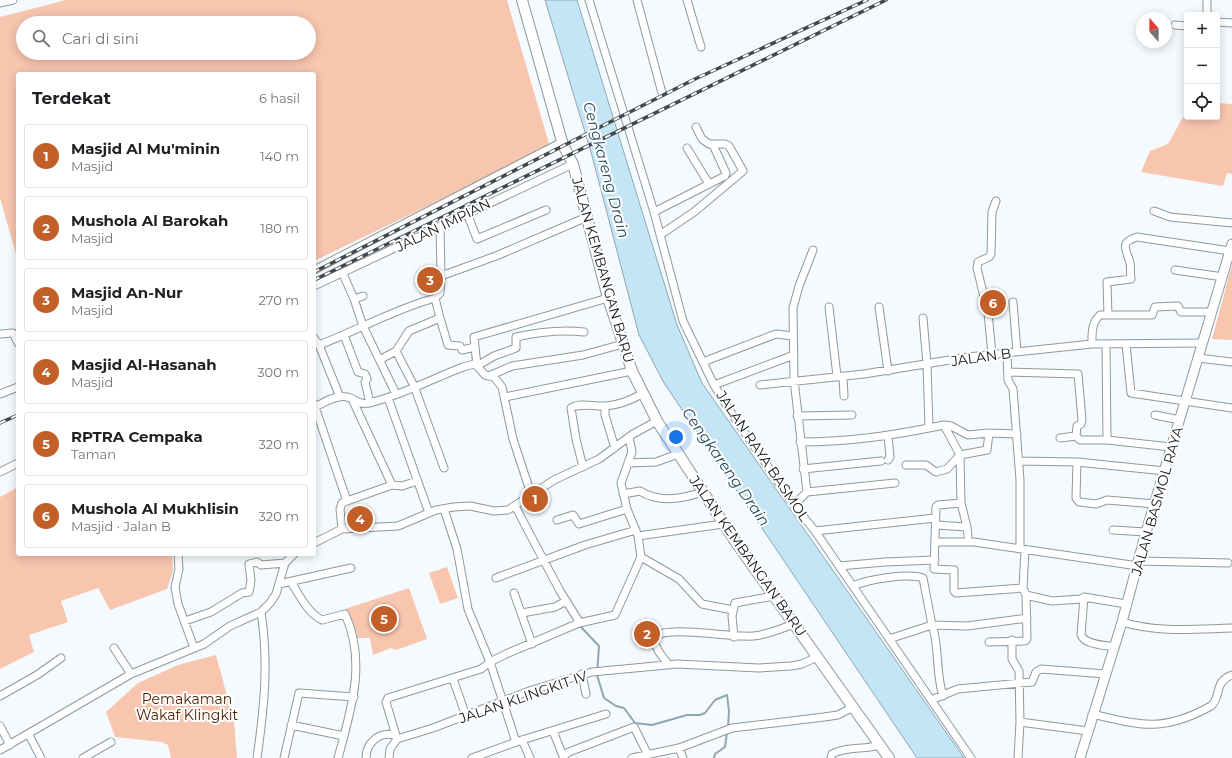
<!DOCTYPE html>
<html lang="id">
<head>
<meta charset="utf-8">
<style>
	:root { --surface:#fff; --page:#f2f2f2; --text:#202124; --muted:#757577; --line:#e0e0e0; --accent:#c25e28 }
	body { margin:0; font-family:Montserrat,sans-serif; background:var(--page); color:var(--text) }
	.controls { position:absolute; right:12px; top:12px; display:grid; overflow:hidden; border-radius:4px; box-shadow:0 2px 10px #0003 }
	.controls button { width:36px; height:36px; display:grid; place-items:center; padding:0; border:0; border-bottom:1px solid var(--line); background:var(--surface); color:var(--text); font:20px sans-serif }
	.compass { position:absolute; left:1136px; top:12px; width:36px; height:36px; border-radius:50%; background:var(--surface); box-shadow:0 2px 10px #0003; rotate:339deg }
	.you { position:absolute; left:676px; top:437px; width:14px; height:14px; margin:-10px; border:3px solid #fff; border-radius:50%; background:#1a73e8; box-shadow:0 0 0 6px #1a73e833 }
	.badge { display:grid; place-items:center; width:26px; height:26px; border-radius:50%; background:var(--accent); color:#fff; font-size:13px; font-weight:700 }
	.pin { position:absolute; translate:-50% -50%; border:2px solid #fff; box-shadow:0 1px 4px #0006 }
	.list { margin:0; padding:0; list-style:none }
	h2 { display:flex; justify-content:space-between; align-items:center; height:52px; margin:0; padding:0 16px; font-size:17px }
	h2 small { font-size:13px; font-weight:400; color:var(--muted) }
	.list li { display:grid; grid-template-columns:26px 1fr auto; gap:12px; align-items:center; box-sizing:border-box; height:64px; margin:0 8px 8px; padding:0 8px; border:1px solid var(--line); border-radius:4px }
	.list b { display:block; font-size:15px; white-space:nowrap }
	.list p { margin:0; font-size:13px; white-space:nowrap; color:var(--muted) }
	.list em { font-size:13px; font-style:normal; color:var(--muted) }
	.icon { flex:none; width:22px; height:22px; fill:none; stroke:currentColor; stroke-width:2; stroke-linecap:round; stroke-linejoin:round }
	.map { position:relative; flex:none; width:1232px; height:758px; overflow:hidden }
	.search { position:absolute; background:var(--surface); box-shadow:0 2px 10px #0003; left:16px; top:16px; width:300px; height:44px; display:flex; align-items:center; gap:10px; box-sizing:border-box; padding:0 14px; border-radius:22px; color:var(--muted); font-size:15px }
	.panel { position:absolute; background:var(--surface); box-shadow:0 2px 10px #0003; left:16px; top:72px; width:300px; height:484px; border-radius:4px }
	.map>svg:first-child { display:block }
</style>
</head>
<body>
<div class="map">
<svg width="1232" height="758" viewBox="0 0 1232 758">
	<rect width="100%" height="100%" fill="#f4fafd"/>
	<!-- green -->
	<path fill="#f8c5ae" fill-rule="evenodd" d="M66 0H507L550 147 314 261V74H18V261L0 198V17ZM23 23H309V53H23Z
		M1217 103 1232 104V174L1227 173 1223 186 1141 172 1150 151 1168 144 1187 110V117H1217Z
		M1232 265V340L1212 339Z
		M18 487V554H172L173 571 167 589 110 610 98 588 61 601 68 622 29 635 34 652 0 669V497Z
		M447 567 458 598 440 604 429 573Z
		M409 588 427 639 396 650 391 648 373 655 370 638H357V633L352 628 345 609Z
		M216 655 234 722 237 758H171L168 745 162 742 115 737 106 712 138 683 178 665Z"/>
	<!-- water -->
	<path fill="#c3e5f5" stroke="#8ea8b3" d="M545 0H577L677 325 702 383 964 758H917L664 383 639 335 591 152Z"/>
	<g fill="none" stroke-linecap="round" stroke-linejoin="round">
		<!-- stream -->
		<path stroke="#8ea8b3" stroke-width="2" d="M579 625 599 646 597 675 604 698 616 706 624 708 635 723 652 725 687 715H700L705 713 715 700 727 695 729 711 728 728
			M714 758 715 754 725 747 727 732"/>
		<!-- minor casing -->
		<g stroke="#8c9aa0" stroke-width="9">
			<path id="minor" d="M589 0 654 212 683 321 714 385 728 408 794 505 815 531 971 758
				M637 0 662 93
				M687 0 701 47
				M0 3 13 0
				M1207 15V0
				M1217 22 1232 23
				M1175 25 1187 26
				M687 148 709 184
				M1154 211 1170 217 1232 223
				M654 212 725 176 726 173 714 147
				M467 213 477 239 546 210
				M440 226 441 276 496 256 587 217
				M660 235 694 212 743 171 729 146 725 144H709L702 139 696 127
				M314 270 562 142
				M1175 270 1223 277
				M343 274 354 299
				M314 286 573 164
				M363 296 354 299 363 326 396 394
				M1013 302 1017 352
				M829 307 837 376
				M879 307 888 371
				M1108 315 1107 282 1131 279C1130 274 1131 268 1130 263 1126 248 1119 243 1137 237L1230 251
				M440 318 448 345 460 346 462 350 475 347
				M923 318 927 364 929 428
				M0 334 13 333 18 343
				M344 335 358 372 365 374 367 379 365 382 370 403
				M314 338 319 345 340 397
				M1092 344C1092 334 1091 323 1100 315H1152L1155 307 1178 306 1181 312H1212
				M1106 344 1107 440
				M1126 344 1131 393 1232 408
				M319 345C358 330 395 309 435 298L440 293 441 276
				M396 351 414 386 444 468
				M1007 353 1008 380 1013 389 1020 480V549
				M992 354 988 313 977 268 978 262 989 257 991 254 992 212 996 201
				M1198 358 1232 362
				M381 361V359L396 351 409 331 440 318 435 298
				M703 362 776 334 793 336
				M477 366 474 337 608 298
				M477 366 485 375 494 377 502 387 513 439 531 494
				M1008 372 1078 374 1082 420 1081 424 1077 426 1076 436 1080 440H1107L1171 447
				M489 376 512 366 583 355 623 344
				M843 376 844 396
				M714 385 794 355
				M760 385 864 374 968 357 1092 344 1203 343
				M0 394 18 387
				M505 397 632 371
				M388 398 429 513
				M314 404 347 501 392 485 353 401
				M605 406V415L615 448
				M315 407C323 403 337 394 347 397 356 399 358 405 369 403 400 396 434 378 463 367L474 364 477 366 494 356 516 348V337C539 332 560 329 584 332
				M1155 415 1180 420
				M797 416 852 415
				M944 425 960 455 961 503 938 505 936 507 934 569 954 570V591L956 593 1023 588
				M1060 438 1076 436
				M800 442C851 442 895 435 944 425L951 426 968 435 989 433 1017 434
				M888 460 890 457 888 436
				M1019 461 1077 462 1165 471
				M1077 462 1076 498 1079 502 1096 504 1107 500 1155 504
				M628 463 656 462 678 454
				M906 465H926L936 472 947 469 960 455 987 450 989 433
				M583 467 576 439 571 408C580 402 595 407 606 406 619 405 631 400 642 394
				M803 469 881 461
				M0 472 18 463
				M392 485 402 486 417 481
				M807 492 794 380 793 308 799 286 813 250
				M623 494 640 491C658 503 683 499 702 492
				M961 503 967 527
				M794 505 807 492 895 483
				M515 506 560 591 580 623
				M444 509 457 549 468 609 490 662 516 742
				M557 520 573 515 579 524 627 509
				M936 525 967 527 968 536
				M342 529 340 509 342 503 347 501
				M1113 530 1146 532
				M815 531 935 518
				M638 536 723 524
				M936 542H974L1138 566
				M314 543 342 529 398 526 436 510 454 507 470 506 494 511 508 510 554 480 599 459 633 434 657 421
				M178 554 179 569 175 587 178 604 194 648
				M641 557 679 579 702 604 733 610
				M1139 561 1228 563
				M839 566 885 562 935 560
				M496 578 585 545 636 530
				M291 582C300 596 307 612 322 620L345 614C367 662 351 710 338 758
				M279 584 351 568
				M853 586C869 579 907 573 923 578L932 625 967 626 1027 618
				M514 593 532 644
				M1026 595 1052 601 1081 599 1084 597 1126 604
				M1084 597 1081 635C1085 645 1105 645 1114 647
				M522 613 555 607 566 601
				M185 621 211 612 242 593 249 592 251 581 249 564 257 562 261 565 285 563
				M1122 622C1158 633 1195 629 1232 628
				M734 637 732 616 735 603 774 596
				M889 639 932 625C940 647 935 671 943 696
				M1012 640V659L1019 671 1020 722 1018 758
				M989 642 1025 641 1027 639 1026 595 1023 588 1025 550
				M114 648 131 674
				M669 665C661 655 655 649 654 637 668 625 730 638 753 636 767 635 782 628 794 624
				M582 674 586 694
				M453 679 466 716
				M0 696 37 675 61 658
				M931 700 958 689 1032 682 1036 672 1041 669 1106 674
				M1092 714C1142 726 1164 732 1211 706 1222 697 1213 682 1232 675
				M1020 722 1088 731
				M291 725 344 736
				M0 726 10 745
				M553 731 563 756
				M29 735 41 758
				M397 739 433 728 532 690 592 672 677 664 759 668 791 666 802 664 817 657
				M522 740 530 758
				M679 748 683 758
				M0 750 131 674 204 644 230 626 261 612 270 603 276 594 285 563 294 554
				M83 758 111 742
				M257 758C264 708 269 663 261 612
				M284 758 299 693 354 697
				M366 758C366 743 379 731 395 735
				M389 758 390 749 397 739 386 702 388 698 481 669 490 662 506 654 579 623 615 615 641 557 638 536 627 509 621 483 632 452 629 437
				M472 758 522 740 606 714
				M564 758 563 756 569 752 634 727 647 753
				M632 758 679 748 732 728 824 717 838 715 853 707
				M831 758 832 754C847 746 864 750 880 745"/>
		</g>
		<!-- tertiary casing -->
		<g stroke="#8c9aa0" stroke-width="11">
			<path id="tertiary" d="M1080 758 1122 622 1146 532 1232 244"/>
		</g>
		<!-- secondary casing -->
		<g stroke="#8c9aa0" stroke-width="12">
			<path id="secondary" d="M522 0 563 145 573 164 608 298 632 371 657 421 735 541 889 758"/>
		</g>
		<!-- minor -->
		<use href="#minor" stroke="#fff" stroke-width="7"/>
		<!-- tertiary -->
		<use href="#tertiary" stroke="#fff" stroke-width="9"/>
		<!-- secondary -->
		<use href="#secondary" stroke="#fff" stroke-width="10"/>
		<!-- rail casing -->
		<g stroke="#43494b" stroke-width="3.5">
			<path id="rail" d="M314 272 695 79 867 0
				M314 280 886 0
				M0 423 18 415"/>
		</g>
		<!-- rail -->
		<use href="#rail" stroke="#fff" stroke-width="2" stroke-dasharray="6" stroke-linecap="butt"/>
	</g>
	<g text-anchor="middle" stroke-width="4" stroke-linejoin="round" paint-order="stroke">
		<!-- street labels -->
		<g font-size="14" fill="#13181a" stroke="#fff">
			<text transform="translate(443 225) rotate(-26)" y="5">JALAN IMPIAN</text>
			<text transform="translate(603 270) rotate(74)" y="5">JALAN KEMBANGAN BARU</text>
			<text transform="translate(981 357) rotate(-8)" y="5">JALAN B</text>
			<text transform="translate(763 456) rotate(56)" y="5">JALAN RAYA BASMOL</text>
			<text transform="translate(1157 501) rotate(-74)" y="5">JALAN BASMOL RAYA</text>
			<text transform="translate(748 556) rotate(55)" y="5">JALAN KEMBANGAN BARU</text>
			<text transform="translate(523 697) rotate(-19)" y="5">JALAN KLINGKIT IV</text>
		</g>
		<!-- park labels -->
		<g font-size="14" fill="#512004" stroke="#fff">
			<text x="187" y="704">Pemakaman<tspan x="187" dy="16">Wakaf Klingkit</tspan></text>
		</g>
		<!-- water labels -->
		<g font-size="15" font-style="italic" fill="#234b5d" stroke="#fff">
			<text transform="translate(606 170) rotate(75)" y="5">Cengkareng Drain</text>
			<text transform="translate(726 467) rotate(55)" y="5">Cengkareng Drain</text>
		</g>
	</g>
</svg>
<div class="controls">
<button>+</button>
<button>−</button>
<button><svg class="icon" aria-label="locate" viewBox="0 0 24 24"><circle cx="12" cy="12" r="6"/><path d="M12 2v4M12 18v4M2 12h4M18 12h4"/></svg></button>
</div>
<svg class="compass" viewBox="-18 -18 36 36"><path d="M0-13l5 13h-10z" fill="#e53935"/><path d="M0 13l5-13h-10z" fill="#757577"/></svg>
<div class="you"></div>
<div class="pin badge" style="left:535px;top:499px">1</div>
<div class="pin badge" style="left:647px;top:634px">2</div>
<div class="pin badge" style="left:430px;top:280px">3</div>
<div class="pin badge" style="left:360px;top:519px">4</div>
<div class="pin badge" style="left:384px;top:619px">5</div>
<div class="pin badge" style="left:993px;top:303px">6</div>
<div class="search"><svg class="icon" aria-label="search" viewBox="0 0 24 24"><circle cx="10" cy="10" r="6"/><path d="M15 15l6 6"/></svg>Cari di sini</div>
<section class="panel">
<h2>Terdekat<small>6 hasil</small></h2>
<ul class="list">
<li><span class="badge">1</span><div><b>Masjid Al Mu'minin</b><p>Masjid</p></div><em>140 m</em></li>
<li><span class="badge">2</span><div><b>Mushola Al Barokah</b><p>Masjid</p></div><em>180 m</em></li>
<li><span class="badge">3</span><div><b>Masjid An-Nur</b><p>Masjid</p></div><em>270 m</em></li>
<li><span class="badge">4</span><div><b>Masjid Al-Hasanah</b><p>Masjid</p></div><em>300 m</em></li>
<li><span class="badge">5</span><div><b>RPTRA Cempaka</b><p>Taman</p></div><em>320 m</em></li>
<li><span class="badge">6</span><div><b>Mushola Al Mukhlisin</b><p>Masjid · Jalan B</p></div><em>320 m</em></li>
</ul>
</section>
</div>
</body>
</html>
